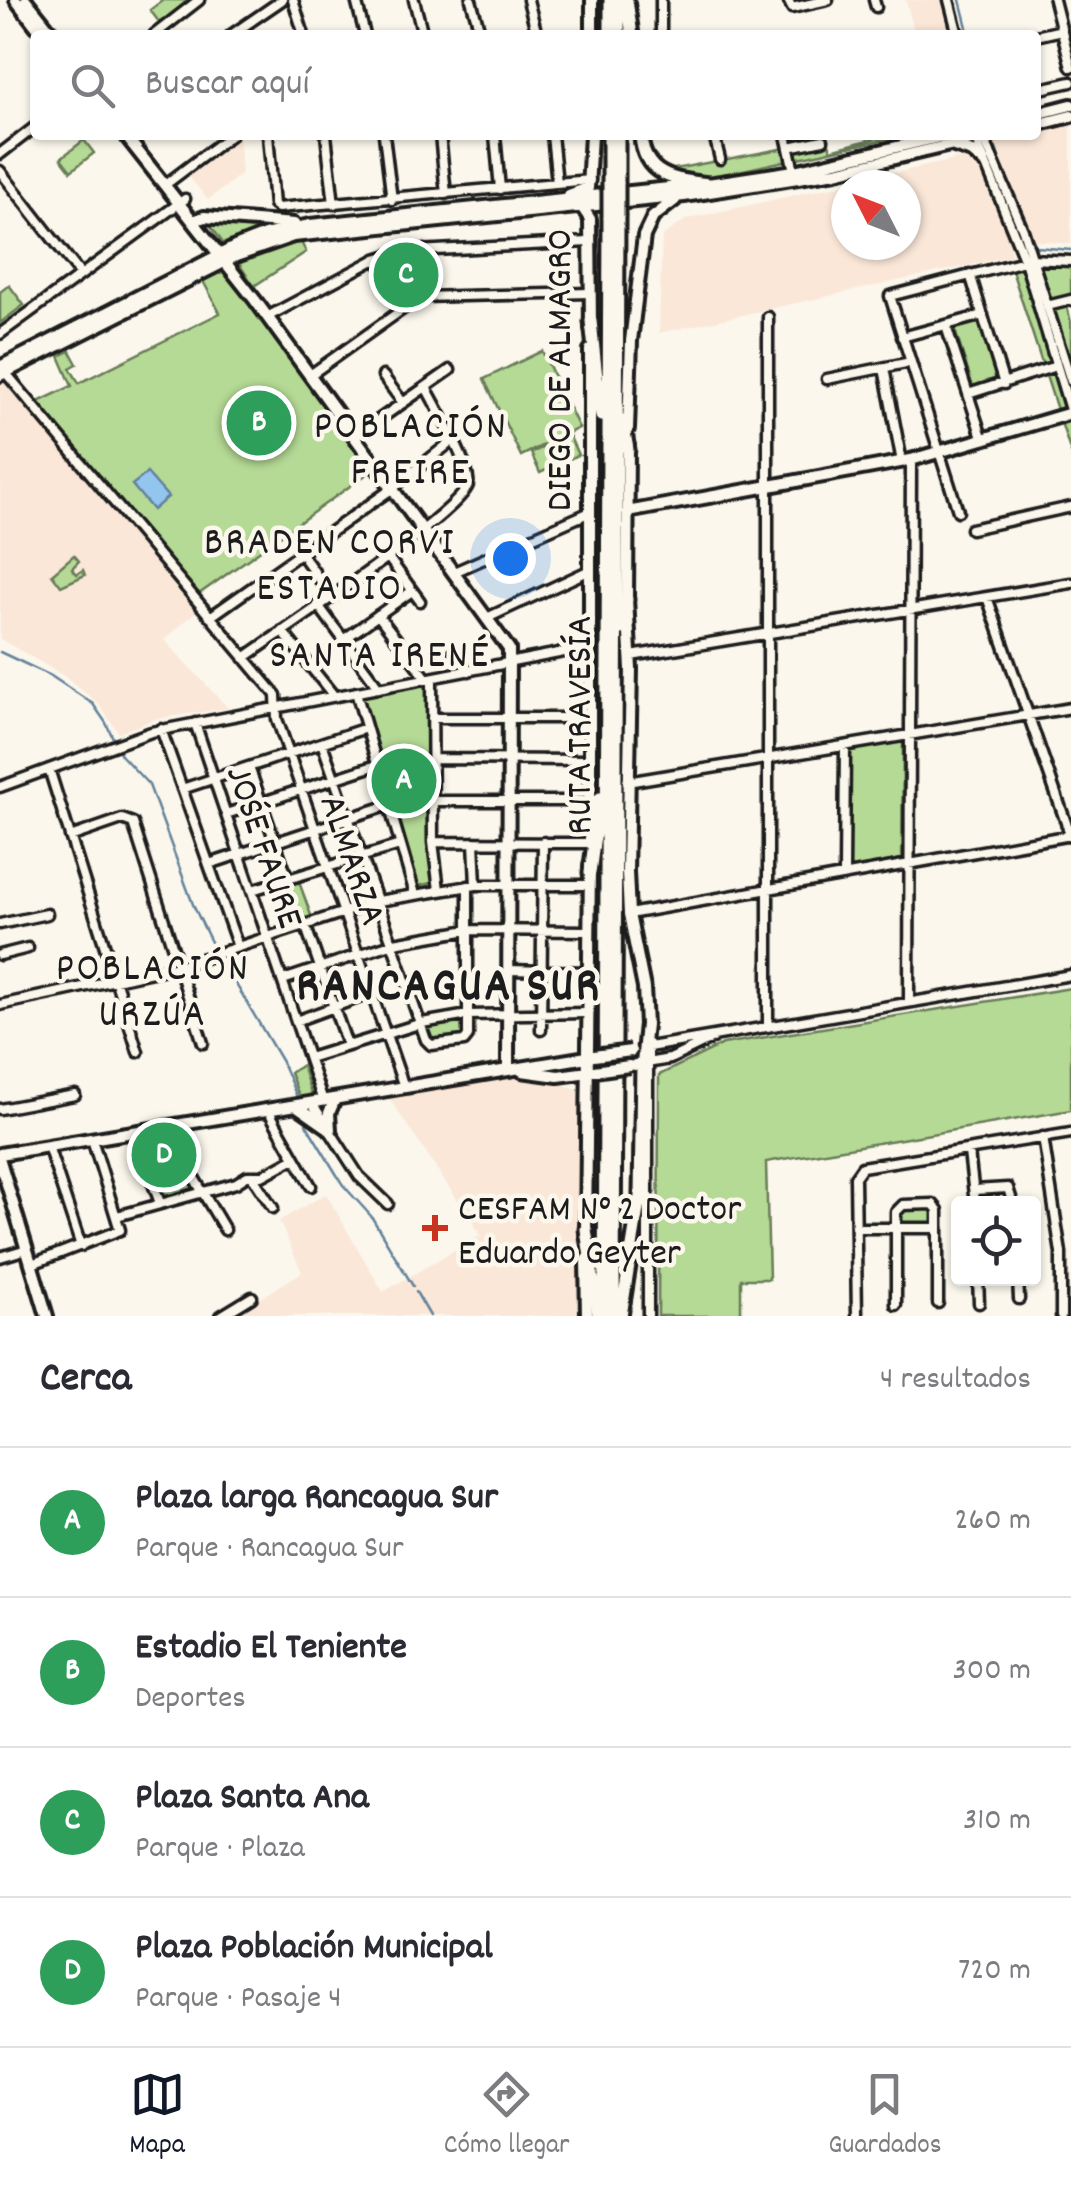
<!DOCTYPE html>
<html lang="es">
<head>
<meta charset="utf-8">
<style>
	:root { --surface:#fff; --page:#f2f2f3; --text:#2b2b33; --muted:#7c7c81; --line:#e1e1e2; --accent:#111827 }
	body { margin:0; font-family:Dekko,sans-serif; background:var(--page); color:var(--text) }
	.controls { position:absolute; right:30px; bottom:30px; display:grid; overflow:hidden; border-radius:10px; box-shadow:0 2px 8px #0004 }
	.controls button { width:90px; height:90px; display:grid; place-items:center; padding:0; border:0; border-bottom:2px solid var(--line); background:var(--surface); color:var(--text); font:50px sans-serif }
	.compass { position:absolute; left:831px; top:170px; width:90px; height:90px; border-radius:50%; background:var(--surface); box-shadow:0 2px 8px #0004; rotate:312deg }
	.you { position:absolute; left:510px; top:558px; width:35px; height:35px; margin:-25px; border:8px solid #fff; border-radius:50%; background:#1a73e8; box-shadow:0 0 0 15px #1a73e833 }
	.badge { display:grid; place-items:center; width:65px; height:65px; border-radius:50%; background:var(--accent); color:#fff; font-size:32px; font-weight:700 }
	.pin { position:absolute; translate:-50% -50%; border:5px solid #fff; box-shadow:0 2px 10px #0006 }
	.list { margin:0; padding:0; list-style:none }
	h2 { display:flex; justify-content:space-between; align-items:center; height:130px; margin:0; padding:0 40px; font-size:42px }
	h2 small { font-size:32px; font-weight:400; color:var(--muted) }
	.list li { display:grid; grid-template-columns:65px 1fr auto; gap:30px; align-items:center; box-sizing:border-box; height:150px; padding:0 40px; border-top:2px solid var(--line) }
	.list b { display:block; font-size:38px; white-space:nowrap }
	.list p { margin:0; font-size:32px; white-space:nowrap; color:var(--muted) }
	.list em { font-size:32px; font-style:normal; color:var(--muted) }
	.icon { flex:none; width:55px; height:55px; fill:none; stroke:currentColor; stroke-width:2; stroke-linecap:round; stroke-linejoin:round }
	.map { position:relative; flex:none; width:1071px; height:1316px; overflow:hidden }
	.search { position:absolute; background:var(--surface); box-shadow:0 2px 8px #0004; left:30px; right:30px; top:30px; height:110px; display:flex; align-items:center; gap:25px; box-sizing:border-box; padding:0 35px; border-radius:10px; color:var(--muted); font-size:38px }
	.sheet { height:730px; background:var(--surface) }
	nav { display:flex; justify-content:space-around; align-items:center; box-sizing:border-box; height:140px; border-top:2px solid var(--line); background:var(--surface); font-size:28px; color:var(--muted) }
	nav a { display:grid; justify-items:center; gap:5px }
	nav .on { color:var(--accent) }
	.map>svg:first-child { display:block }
</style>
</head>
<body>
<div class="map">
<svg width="1071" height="1316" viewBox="0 0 1071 1316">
	<rect width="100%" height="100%" fill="#fbf7ec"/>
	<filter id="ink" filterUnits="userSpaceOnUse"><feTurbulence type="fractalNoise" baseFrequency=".01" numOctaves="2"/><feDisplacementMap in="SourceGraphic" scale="20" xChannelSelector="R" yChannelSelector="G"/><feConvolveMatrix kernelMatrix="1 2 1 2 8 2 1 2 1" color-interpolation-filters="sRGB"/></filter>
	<g filter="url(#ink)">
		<!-- built -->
		<path fill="#fae7d8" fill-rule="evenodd" d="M906 0H943L952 35H915Z
			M1071 120V244L1030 240 990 138 1036 135V128Z
			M239 136 241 174 208 200 187 174Z
			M972 156 983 173 1008 234 1011 256 659 333 662 236 687 219ZM846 185H906V245H846Z
			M4 379 197 611 164 640 228 708 155 719 119 733 98 703 61 674 0 639V381Z
			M515 1076 564 1079 563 1084 582 1092 577 1316H233L302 1272 279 1221 326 1194 383 1292 481 1235 387 1095Z"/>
		<!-- green -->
		<path fill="#b5da95" stroke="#687b58" stroke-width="2.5" d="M163 0H195L162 26 150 10Z
			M887 135H904L702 179 664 171 828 140 831 150Z
			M84 140 94 153 71 171 61 158Z
			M206 219 277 227 225 246Z
			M301 242 306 252 254 286 239 264 269 248Z
			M416 252 420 285 407 294 384 260Z
			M1071 258V297L1065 299 1071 322V453L1010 264Z
			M225 268 374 469 199 594 38 402 72 386 59 356 70 351 77 364 70 368 79 383 220 313 203 281Z
			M9 285 24 305 0 323V292Z
			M982 318 1001 378 973 387 954 327Z
			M542 351 579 428 521 456 484 379Z
			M569 435 578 455 540 473 531 453Z
			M74 555 79 561 72 568 77 574 83 570 85 575 61 586 52 574Z
			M430 684 436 882 408 888 356 698Z
			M903 740 902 859 848 869 850 750Z
			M297 876 313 921 296 927 280 882Z
			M1071 988V1110L766 1162 769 1279H741V1316H658L659 1075 723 1044Z
			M468 1015 467 1039 431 1045 422 1023Z
			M302 1065 312 1096 300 1098 290 1073Z
			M163 1131 188 1174 193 1188 166 1196 145 1135Z
			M931 1206 936 1211 935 1226 897 1227 898 1214 903 1209Z"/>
		<!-- water -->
		<path fill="#92c6ef" stroke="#63829b" stroke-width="2.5" d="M147 473 168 497 153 510 132 485Z"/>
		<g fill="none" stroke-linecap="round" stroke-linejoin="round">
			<!-- stream -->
			<path stroke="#63829b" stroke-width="2.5" d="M960 0 969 35
				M996 148 1000 161
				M1017 200 1025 223
				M1029 233 1037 247 1071 250
				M0 652 51 676 93 704 106 723 121 755 149 785 194 907 211 942 282 1062 297 1097
				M306 1124 343 1185 371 1216 413 1286
				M416 1292 430 1316"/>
			<!-- minor casing -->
			<g stroke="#1c1c1c" stroke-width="15">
				<path id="minor" d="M293 0 304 35
					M356 0 365 35
					M414 0 423 35
					M471 0 481 35
					M528 0 536 31
					M788 0 792 8 828 0
					M874 0 876 7
					M949 0 958 35
					M1054 0 1071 67
					M154 35 199 0
					M231 35 282 0
					M661 35V0
					M1036 36 1062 30
					M1036 90 1071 82
					M268 135 274 205 278 208 590 180
					M326 135 334 204
					M384 135 392 200
					M440 135 446 194
					M495 135 500 189
					M552 135 557 183
					M714 135 720 159
					M786 135 794 171
					M974 135 1025 261 1071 413
					M983 136 1023 230 1071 381
					M789 147 823 140
					M0 154 35 127
					M0 171 81 275
					M170 181 231 135
					M425 250 429 295
					M376 259 409 302
					M970 274 1004 384
					M1047 306 1071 300
					M267 317 376 259 398 252 589 242
					M946 326 983 440
					M0 334 185 199
					M902 337 983 315
					M884 368 902 462
					M5 372 276 695 277 719 404 1087
					M310 375 420 297 590 293
					M383 376 403 403
					M827 379 911 362
					M968 394 1056 366
					M354 437 450 370
					M958 511 890 296 1032 259 1071 261
					M971 529 1071 507
					M301 553 331 596
					M387 556 420 601
					M454 572 588 513
					M987 597 1071 837
					M318 605 379 688
					M378 615 427 679
					M210 617 393 488 452 441
					M487 618 588 571
					M282 631 334 696
					M343 640 412 591
					M454 651 469 671
					M631 656 1071 583
					M244 658C279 633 459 514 468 485 473 469 435 405 426 387
					M432 678 433 842 439 890
					M356 692 415 894
					M432 718H590
					M195 723 323 1101
					M161 729 238 947
					M322 743 426 1040 431 1045 464 1041 468 1036V886
					M432 759 590 760
					M249 767 288 879
					M49 769 138 1052
					M627 782 1071 708
					M0 787 151 732 590 647
					M182 789 366 728
					M433 801H590
					M226 814 377 765
					M70 837 122 819 133 823 203 1043
					M433 842 590 843
					M474 842 476 885
					M209 864 389 805
					M844 875 845 746
					M252 890 400 845
					M629 914 1071 835
					M0 924 47 914
					M305 924 347 1045
					M0 955 28 948
					M508 970 589 972
					M283 980 394 943 468 930 589 931
					M909 1002 911 460
					M0 1005 180 966 378 901 476 885H590
					M296 1021 372 993
					M768 1027V317
					M541 1030 543 842
					M643 1048 1071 975
					M309 1058 422 1023 468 1015 588 1013
					M647 1063 670 1059 713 1038
					M312 1103 359 1176 388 1204
					M0 1109 75 1095
					M268 1110 311 1186
					M164 1127 225 1230
					M134 1132 160 1203
					M1043 1137 1061 1253V1316
					M48 1146 81 1246
					M969 1152 975 1204
					M252 1176 273 1208
					M974 1190 1008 1188 1013 1204
					M117 1216 236 1183 247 1176H262L295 1158
					M856 1228H938
					M0 1257 27 1249
					M32 1264 120 1230 92 1139
					M978 1278 979 1303
					M1018 1278 1019 1299
					M896 1305V1212L903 1205 933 1204 938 1210V1303
					M221 1316 252 1297
					M648 1316V1044
					M857 1316 855 1177 862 1167 1071 1133"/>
			</g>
			<!-- major casing -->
			<g stroke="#1c1c1c" stroke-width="18">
				<path id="major" d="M16 0 43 35
					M26 0 54 35
					M592 0V35
					M1036 93 1039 89
					M1036 114 1071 105
					M1036 125 1071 116
					M125 135 255 300 509 649 508 1070
					M951 145 972 152 984 162
					M569 195 588 188 591 135
					M582 207 590 219 591 328
					M194 221 204 217 294 224
					M590 350V843
					M0 367 235 247 265 235 310 225 708 184 794 171 948 135
					M0 375 236 256 293 236 684 196 836 172 992 135
					M628 429 631 341 644 236 653 217 675 200
					M628 446 627 599 631 669 627 872 629 914 644 988 646 1024 642 1064 635 1065
					M627 512 911 460 1071 413
					M522 1071 558 1076 589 1072
					M297 1106 327 1127
					M330 1130 329 1113 335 1099
					M0 1154 593 1056
					M0 1161 47 1316
					M586 1233 590 865
					M586 1260 587 1316"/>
			</g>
			<!-- highway casing -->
			<g stroke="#1c1c1c" stroke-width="19">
				<path id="highway" d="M619 0V35
					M627 0 632 35
					M610 35V0
					M641 135C643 176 674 180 708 184
					M609 183V135
					M618 184V135
					M591 321 601 416
					M623 420 628 450
					M622 629 627 599
					M590 873 600 798
					M586 1229 598 1314
					M604 1316 609 217
					M614 1316 618 216
					M621 1316 640 1196 642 1064"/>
			</g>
			<!-- minor -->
			<use href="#minor" stroke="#fbf7ec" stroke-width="8"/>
			<!-- major -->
			<use href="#major" stroke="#fbf7ec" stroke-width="10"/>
			<!-- highway -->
			<use href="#highway" stroke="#fbf7ec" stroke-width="11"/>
			<!-- major-bridge casing -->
			<g stroke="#1c1c1c" stroke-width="18" stroke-linecap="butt">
				<path id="major-bridge" d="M594 1056 631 1051
					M594 1071 629 1066"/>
			</g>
			<!-- highway-bridge casing -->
			<g stroke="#1c1c1c" stroke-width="19" stroke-linecap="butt">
				<path id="highway-bridge" d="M609 183V217
					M618 184V216"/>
			</g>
			<!-- major-bridge -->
			<use href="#major-bridge" stroke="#fbf7ec" stroke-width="10"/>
			<!-- highway-bridge -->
			<use href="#highway-bridge" stroke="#fbf7ec" stroke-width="11"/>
		</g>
	</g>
	<!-- markers -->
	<path fill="#c8321e" stroke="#fbf7ec" stroke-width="4" d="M430 1213h10v10h10v10h-10v10h-10v-10h-10v-10h10z"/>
	<g text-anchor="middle" stroke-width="9" stroke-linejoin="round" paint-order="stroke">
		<!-- street labels -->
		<g font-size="38" fill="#1c1c1c" stroke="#fbf7ec">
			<text transform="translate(557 370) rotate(-90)" y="13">DIEGO DE ALMAGRO</text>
			<text transform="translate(577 725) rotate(-90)" y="13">RUTA TRAVESÍA</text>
			<text transform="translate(267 846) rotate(71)" y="13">JOŚE FAURE</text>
			<text transform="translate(355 859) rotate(71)" y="13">ALMARZA</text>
		</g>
		<!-- poi labels -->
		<g font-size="38" fill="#1c1c1c" stroke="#fbf7ec" text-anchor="start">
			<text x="458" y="1219">CESFAM N° 2 Doctor<tspan x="458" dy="44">Eduardo Geyter</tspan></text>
		</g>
		<!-- neighbourhood labels -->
		<g font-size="40" letter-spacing="2.5" fill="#1c1c1c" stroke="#fbf7ec">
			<text x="411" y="437">POBLACIÓN<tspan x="411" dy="46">FREIRE</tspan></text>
			<text x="330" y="553">BRADEN CORVI<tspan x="330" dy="46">ESTADIO</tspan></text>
			<text x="380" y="666">SANTA IRENÉ</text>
			<text x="153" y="979">POBLACIÓN<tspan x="153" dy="46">URZÚA</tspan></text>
		</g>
		<!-- district labels -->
		<g font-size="48" font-weight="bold" letter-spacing="2.5" fill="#1c1c1c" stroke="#fbf7ec">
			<text x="449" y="999">RANCAGUA SUR</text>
		</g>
	</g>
</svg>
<div class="controls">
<button><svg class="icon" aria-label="locate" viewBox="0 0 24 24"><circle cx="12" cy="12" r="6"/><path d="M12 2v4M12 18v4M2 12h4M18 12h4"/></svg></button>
</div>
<svg class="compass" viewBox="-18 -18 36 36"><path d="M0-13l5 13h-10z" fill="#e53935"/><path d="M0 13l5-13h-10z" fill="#7c7c81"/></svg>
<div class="you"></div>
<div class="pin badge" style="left:404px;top:781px;background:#2e9e5b">A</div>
<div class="pin badge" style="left:259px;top:423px;background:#2e9e5b">B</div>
<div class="pin badge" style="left:406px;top:275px;background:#2e9e5b">C</div>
<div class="pin badge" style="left:164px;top:1155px;background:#2e9e5b">D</div>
<div class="search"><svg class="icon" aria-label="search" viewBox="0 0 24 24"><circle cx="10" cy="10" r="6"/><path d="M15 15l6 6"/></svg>Buscar aquí</div>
</div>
<section class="sheet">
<h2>Cerca<small>4 resultados</small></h2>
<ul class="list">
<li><span class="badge" style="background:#2e9e5b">A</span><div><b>Plaza larga Rancagua Sur</b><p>Parque · Rancagua Sur</p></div><em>260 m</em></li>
<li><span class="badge" style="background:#2e9e5b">B</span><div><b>Estadio El Teniente</b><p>Deportes</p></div><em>300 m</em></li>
<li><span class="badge" style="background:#2e9e5b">C</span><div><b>Plaza Santa Ana</b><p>Parque · Plaza</p></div><em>310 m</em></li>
<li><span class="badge" style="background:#2e9e5b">D</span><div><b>Plaza Población Municipal</b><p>Parque · Pasaje 4</p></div><em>720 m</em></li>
</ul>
</section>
<nav>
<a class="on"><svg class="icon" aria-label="map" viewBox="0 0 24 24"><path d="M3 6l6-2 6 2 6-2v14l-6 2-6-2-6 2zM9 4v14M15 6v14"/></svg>Mapa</a>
<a><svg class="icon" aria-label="directions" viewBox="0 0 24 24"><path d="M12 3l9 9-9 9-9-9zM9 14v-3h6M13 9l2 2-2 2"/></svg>Cómo llegar</a>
<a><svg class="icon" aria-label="saved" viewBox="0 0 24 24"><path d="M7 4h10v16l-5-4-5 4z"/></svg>Guardados</a>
</nav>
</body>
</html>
